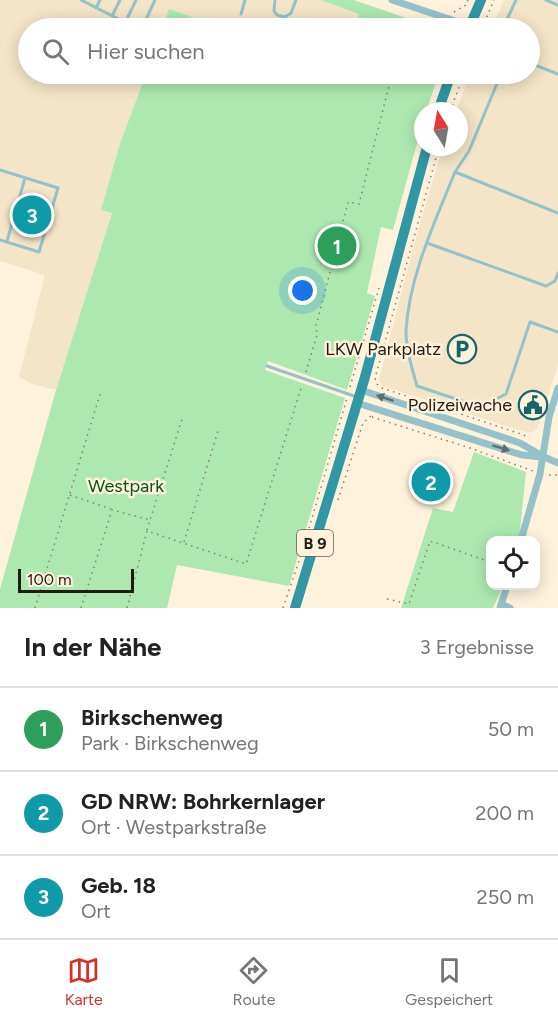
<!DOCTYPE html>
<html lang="de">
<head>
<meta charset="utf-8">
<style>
	:root { --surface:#fff; --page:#f2f2f2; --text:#222; --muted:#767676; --line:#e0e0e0; --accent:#d93025 }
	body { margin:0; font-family:Figtree,sans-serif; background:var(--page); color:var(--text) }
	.controls { position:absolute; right:18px; bottom:18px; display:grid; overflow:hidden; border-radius:12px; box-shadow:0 3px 15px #0003 }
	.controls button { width:54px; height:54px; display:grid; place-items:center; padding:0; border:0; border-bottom:2px solid var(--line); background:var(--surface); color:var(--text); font:30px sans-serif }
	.compass { position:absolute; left:414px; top:102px; width:54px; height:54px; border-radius:50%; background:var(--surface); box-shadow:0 3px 15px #0003; rotate:349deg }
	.scale { position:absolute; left:18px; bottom:15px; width:116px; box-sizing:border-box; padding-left:6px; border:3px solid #201c14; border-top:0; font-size:16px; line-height:21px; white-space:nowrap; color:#201c14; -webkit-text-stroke:4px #fef2dc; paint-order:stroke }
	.you { position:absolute; left:303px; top:291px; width:21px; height:21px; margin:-15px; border:4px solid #fff; border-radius:50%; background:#1a73e8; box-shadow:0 0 0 9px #1a73e833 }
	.badge { display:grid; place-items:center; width:39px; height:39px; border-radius:50%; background:var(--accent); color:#fff; font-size:20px; font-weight:700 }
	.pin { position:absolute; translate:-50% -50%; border:3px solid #fff; box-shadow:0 2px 6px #0006 }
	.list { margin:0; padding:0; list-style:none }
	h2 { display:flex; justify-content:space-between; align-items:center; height:78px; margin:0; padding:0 24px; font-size:26px }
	h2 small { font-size:20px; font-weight:400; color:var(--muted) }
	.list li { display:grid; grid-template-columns:39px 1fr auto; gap:18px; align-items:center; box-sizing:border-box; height:84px; padding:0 24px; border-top:2px solid var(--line) }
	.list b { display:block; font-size:22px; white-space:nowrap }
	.list p { margin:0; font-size:20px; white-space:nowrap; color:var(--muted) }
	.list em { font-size:20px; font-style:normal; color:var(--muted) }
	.icon { flex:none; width:33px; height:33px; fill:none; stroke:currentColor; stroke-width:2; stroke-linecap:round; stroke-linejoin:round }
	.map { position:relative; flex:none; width:558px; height:608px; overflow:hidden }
	.search { position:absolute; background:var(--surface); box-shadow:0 3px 15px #0003; left:18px; right:18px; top:18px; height:66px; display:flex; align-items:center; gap:15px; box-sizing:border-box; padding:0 21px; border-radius:33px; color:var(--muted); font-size:22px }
	.sheet { height:330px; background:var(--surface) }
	nav { display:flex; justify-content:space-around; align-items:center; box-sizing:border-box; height:84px; border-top:2px solid var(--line); background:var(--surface); font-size:16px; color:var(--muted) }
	nav a { display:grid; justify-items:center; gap:3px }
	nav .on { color:var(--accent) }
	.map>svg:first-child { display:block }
</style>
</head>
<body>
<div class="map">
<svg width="558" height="608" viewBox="0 0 558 608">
	<rect width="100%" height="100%" fill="#fef2dc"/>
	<!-- built -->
	<path fill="#f4e5c8" d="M0 0H321L360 14 355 28H224L169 9 162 28H28V74H146L121 143 102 210 112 213 56 390 32 384 19 377 45 275 0 261Z
		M504 0H558V365L537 429 533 432 528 433 383 386 379 380 412 251 436 169 444 147H459V111H456L471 74H530V28H492Z"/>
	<!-- green -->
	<path fill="#ade8b1" d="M321 0H354L435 28H355L359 14Z
		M169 9 224 28H162Z
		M146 74H439L426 111H423V122L393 230 381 227 367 293 375 296 347 390 268 361 265 370 345 398 289 586 177 565 167 608H0V589L56 390 112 213 101 210 120 144Z
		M474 452 526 472 519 540H490V586H503L493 608H401L433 508 453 512Z"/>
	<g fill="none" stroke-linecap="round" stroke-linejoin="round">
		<!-- path -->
		<path stroke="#877f71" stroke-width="1.5" stroke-dasharray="1.5 4.5" stroke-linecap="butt" d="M454 12 466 5 468 0
			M482 28 494 0
			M450 111 464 74
			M419 142 423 129
			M439 147 375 378 377 384 382 388 524 435 528 439
			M306 372 317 335 316 326 348 202 359 204 392 74
			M350 387 379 288
			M372 417 470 448 533 471
			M549 475H558
			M70 495 111 509
			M338 500 363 423 373 414
			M147 530 182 419
			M184 542 218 431
			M387 599 409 604 430 541 490 562
			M35 608 100 394
			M81 608 112 510 150 520
			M127 608 147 531 246 564 302 385
			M283 608 303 549 347 398"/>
		<!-- service -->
		<path stroke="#95c2c9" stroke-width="3" d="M81 0 136 28
			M275 0 274 11 277 15 285 17 291 13 296 0
			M546 0 558 5
			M96 8 100 0
			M241 14 245 0
			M112 16 120 0
			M125 23 136 0
			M142 28 155 0
			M503 28 516 0
			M530 63 558 74
			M0 170 58 188 39 252 0 240
			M455 172 469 151 501 74
			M558 213 455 172C435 222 409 276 406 331 406 350 412 368 417 386L480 407 506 394 530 322 558 332
			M7 241 25 178
			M427 243 546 286 555 281 558 273
			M267 366 357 397"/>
		<!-- minor -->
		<path stroke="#95c2c9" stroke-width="7" d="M392 0 470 26
			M361 390 520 443 544 457 558 463
			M357 403 522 455 541 457
			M521 540 540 474 549 417 558 388
			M501 604 510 608
			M500 608 507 586"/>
		<!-- primary -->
		<path stroke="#3197a4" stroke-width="10" d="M469 28 481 0
			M438 111 451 74
			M295 608 365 377 427 147"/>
	</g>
	<!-- one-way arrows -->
	<defs><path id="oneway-solid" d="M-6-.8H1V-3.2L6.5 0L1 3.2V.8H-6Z" transform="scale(1.5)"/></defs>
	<g fill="#5a6f6e">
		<use href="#oneway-solid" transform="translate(385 398) rotate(-162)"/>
		<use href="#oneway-solid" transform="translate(501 448) rotate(17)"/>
	</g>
	<!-- icons -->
	<defs>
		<g id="parking-ring" transform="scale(1.5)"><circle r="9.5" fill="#fef2dc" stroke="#17656b" stroke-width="1.5"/><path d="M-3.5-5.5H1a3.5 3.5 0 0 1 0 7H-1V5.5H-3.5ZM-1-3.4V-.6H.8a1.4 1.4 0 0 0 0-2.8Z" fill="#17656b"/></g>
		<g id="civic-ring" transform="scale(1.5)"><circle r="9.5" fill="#fef2dc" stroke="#17656b" stroke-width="1.5"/><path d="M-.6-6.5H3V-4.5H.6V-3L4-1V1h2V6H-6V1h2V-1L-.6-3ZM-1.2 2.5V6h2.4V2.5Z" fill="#17656b"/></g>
	</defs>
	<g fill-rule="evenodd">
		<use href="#parking-ring" x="462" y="349"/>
		<use href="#civic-ring" x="533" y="405"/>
	</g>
	<g text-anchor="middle" stroke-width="5" stroke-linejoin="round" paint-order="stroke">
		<!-- shield labels -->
		<rect fill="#fef2dc" stroke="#635c50" stroke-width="1.5" x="297" y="530" width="36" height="26" rx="4.5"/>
		<g font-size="16" font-weight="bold" fill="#201c14">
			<text x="315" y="549">B 9</text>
		</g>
		<!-- poi labels -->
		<g font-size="18" fill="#201c14" stroke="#fef2dc" text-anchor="end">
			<text x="441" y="355">LKW Parkplatz</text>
			<text x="512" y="411">Polizeiwache</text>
		</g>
		<!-- park labels -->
		<g font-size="18" fill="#085219" stroke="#fef2dc">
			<text x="126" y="492">Westpark</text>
		</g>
	</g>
</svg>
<div class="controls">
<button><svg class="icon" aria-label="locate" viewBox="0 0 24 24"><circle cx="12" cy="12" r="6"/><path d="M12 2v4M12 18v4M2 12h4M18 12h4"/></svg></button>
</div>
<svg class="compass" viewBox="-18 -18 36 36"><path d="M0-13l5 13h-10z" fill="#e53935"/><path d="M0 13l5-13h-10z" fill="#767676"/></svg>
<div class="scale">100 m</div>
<div class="you"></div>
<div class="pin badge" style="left:337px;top:246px;background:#2e9e5b">1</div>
<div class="pin badge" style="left:431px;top:482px;background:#0f9aa8">2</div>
<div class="pin badge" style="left:32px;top:215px;background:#0f9aa8">3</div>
<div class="search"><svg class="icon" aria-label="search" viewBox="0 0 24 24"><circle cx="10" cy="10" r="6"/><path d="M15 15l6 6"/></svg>Hier suchen</div>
</div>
<section class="sheet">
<h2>In der Nähe<small>3 Ergebnisse</small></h2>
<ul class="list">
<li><span class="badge" style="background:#2e9e5b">1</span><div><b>Birkschenweg</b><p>Park · Birkschenweg</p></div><em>50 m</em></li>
<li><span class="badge" style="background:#0f9aa8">2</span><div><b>GD NRW: Bohrkernlager</b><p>Ort · Westparkstraße</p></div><em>200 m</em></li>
<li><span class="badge" style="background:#0f9aa8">3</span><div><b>Geb. 18</b><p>Ort</p></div><em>250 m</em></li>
</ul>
</section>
<nav>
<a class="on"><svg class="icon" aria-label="map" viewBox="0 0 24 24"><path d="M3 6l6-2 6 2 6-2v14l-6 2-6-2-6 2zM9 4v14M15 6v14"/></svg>Karte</a>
<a><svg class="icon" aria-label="directions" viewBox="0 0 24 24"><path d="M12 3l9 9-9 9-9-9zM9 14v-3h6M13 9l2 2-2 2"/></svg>Route</a>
<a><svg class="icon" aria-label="saved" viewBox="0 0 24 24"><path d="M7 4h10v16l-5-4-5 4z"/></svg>Gespeichert</a>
</nav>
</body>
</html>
